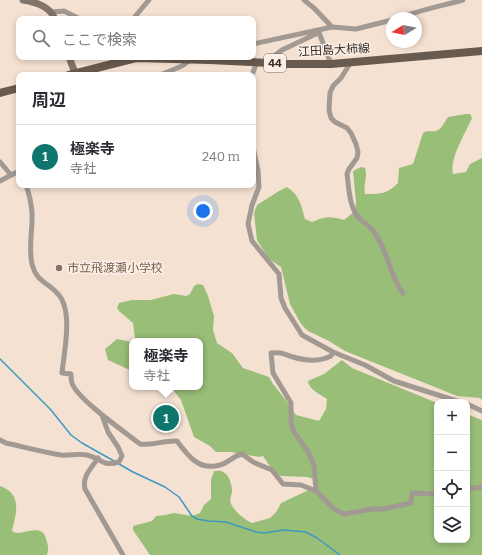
<!DOCTYPE html>
<html lang="ja">
<head>
<meta charset="utf-8">
<style>
	:root { --surface:#fff; --page:#f2f2f3; --text:#2b2b33; --muted:#7c7c81; --line:#e1e1e2; --accent:#0f766e }
	body { margin:0; font-family:Bitter,"Noto Sans JP",serif; background:var(--page); color:var(--text) }
	.controls { position:absolute; right:12px; bottom:12px; display:grid; overflow:hidden; border-radius:8px; box-shadow:0 2px 6px #0003 }
	.controls button { width:36px; height:36px; display:grid; place-items:center; padding:0; border:0; border-bottom:1px solid var(--line); background:var(--surface); color:var(--text); font:20px sans-serif }
	.compass { position:absolute; left:386px; top:12px; width:36px; height:36px; border-radius:50%; background:var(--surface); box-shadow:0 2px 6px #0003; rotate:260deg }
	.you { position:absolute; left:203px; top:211px; width:14px; height:14px; margin:-10px; border:3px solid #fff; border-radius:50%; background:#1a73e8; box-shadow:0 0 0 6px #1a73e833 }
	.badge { display:grid; place-items:center; width:26px; height:26px; border-radius:50%; background:var(--accent); color:#fff; font-size:13px; font-weight:700 }
	.pin { position:absolute; translate:-50% -50%; border:2px solid #fff; box-shadow:0 1px 4px #0006 }
	.popup { position:absolute; left:129px; top:338px; width:74px; height:52px; box-sizing:border-box; display:grid; place-content:center; border-radius:8px; background:var(--surface); filter:drop-shadow(0 1px 3px #0005); font-size:13px; white-space:nowrap; color:var(--muted) }
	.popup b { font-size:15px; color:var(--text) }
	.popup::after { content:''; position:absolute; left:50%; top:100%; margin-left:-8px; border:8px solid transparent; border-top-color:var(--surface) }
	.list { margin:0; padding:0; list-style:none }
	h2 { display:flex; justify-content:space-between; align-items:center; height:52px; margin:0; padding:0 16px; font-size:17px }
	h2 small { font-size:13px; font-weight:400; color:var(--muted) }
	.list li { display:grid; grid-template-columns:26px 1fr auto; gap:12px; align-items:center; box-sizing:border-box; height:64px; padding:0 16px; border-top:1px solid var(--line) }
	.list b { display:block; font-size:15px; white-space:nowrap }
	.list p { margin:0; font-size:13px; white-space:nowrap; color:var(--muted) }
	.list em { font-size:13px; font-style:normal; color:var(--muted) }
	.icon { flex:none; width:22px; height:22px; fill:none; stroke:currentColor; stroke-width:2; stroke-linecap:round; stroke-linejoin:round }
	.map { position:relative; flex:none; width:482px; height:555px; overflow:hidden }
	.search { position:absolute; background:var(--surface); box-shadow:0 2px 6px #0003; left:16px; top:16px; width:240px; height:44px; display:flex; align-items:center; gap:10px; box-sizing:border-box; padding:0 14px; border-radius:8px; color:var(--muted); font-size:15px }
	.panel { position:absolute; background:var(--surface); box-shadow:0 2px 6px #0003; left:16px; top:72px; width:240px; height:116px; border-radius:8px }
	.map>svg:first-child { display:block }
</style>
</head>
<body>
<div class="map">
<svg width="482" height="555" viewBox="0 0 482 555">
	<rect width="100%" height="100%" fill="#f5e1d2"/>
	<!-- forest -->
	<path fill="#99be78" d="M466 114H470L472 118C466 132 449 159 453 174L466 172 470 164 482 158V400L480 398 457 396 345 351 329 341 308 331 301 324 290 304 281 267 269 259 257 240 254 213 257 205 279 191 287 187C300 196 301 204 305 219L312 222C326 216 330 216 344 220L355 211 356 202 353 171 361 167 365 168C368 176 363 185 365 194 381 194 387 194 398 183L399 168 413 164 423 133C428 130 432 132 436 131 442 129 445 121 448 117Z
		M198 284 203 285 208 296 214 316 213 330 217 343 232 353 243 368 269 377 273 384 285 399 296 415 319 421 326 409 327 399C320 394 309 390 308 381L324 374 342 360 352 368 437 403V540H467V414L482 420V555H150L133 530V526L152 521 156 516 165 515 174 513 192 516 200 513 204 505 211 499V480L214 471C217 471 221 470 223 472 229 474 232 485 232 491 232 495 229 499 231 504 235 512 244 519 252 523L270 518 277 511 281 503 313 488 317 480 307 477 281 476 273 471 263 456 259 457 231 452H216L210 446 194 437 181 400 171 387H200V341H133L135 338 133 323 119 311 117 308 119 303 132 300H151L174 294 186 296 190 294 194 286Z
		M117 339 132 342V371L108 360 105 349Z
		M0 486C23 494 16 514 12 531 14 532 16 533 18 533 27 533 43 524 46 539 48 545 49 549 47 555H0Z"/>
	<g fill="none" stroke-linecap="round" stroke-linejoin="round">
		<!-- stream -->
		<path stroke="#3c9abf" stroke-width="1.5" d="M0 359 51 410 71 435 82 443 114 461
			M119 464 133 472 165 487 179 497 192 516 197 519 208 521 226 522 256 532 264 533 284 530 306 532 317 538 340 555"/>
		<!-- street -->
		<path stroke="#a19992" stroke-width="5" d="M304 0 314 8 332 27
			M52 12 64 11 80 19
			M399 18C420 10 441 6 463 0
			M133 19 149 0
			M318 30 331 64
			M253 44 332 27 356 29 392 20
			M266 62 282 50 318 33
			M351 62 341 78 333 86 330 93 329 110 331 118 335 122 347 128 351 133 356 144 358 152 357 158 349 169 347 174C349 188 349 207 359 218 364 223 373 228 376 235 388 253 390 276 403 293
			M160 75 182 66 190 60
			M252 75 257 62
			M253 147 258 171 259 187 252 205 248 224 252 241 279 274 281 298 285 308 302 335 333 352 365 365 394 381 460 402
			M0 162 11 175
			M0 181 19 171
			M26 185C29 193 31 203 32 212 33 229 28 247 32 264 36 281 47 282 57 293 74 309 64 352 62 373L71 374C71 376 71 380 72 383 77 399 125 432 140 444 153 446 164 440 177 441 188 456 199 471 220 465 228 463 233 456 242 454L253 462 272 470 283 484 301 485 316 491 334 509 344 514 373 509H383L411 503 412 493 437 494
			M467 404 482 411
			M0 440 6 443C24 447 43 452 61 455 70 456 78 453 87 455 102 458 100 467 119 462L122 456 118 447 108 432 102 415
			M98 458C91 469 82 476 85 489L123 555
			M467 489 482 487
			M316 491 314 465 308 452 294 432 291 424V403L273 373 271 353C283 352 283 354 293 357 306 361 319 362 331 356L333 352"/>
		<!-- secondary -->
		<path stroke="#80746b" stroke-width="7" d="M23 0C36 2 50 6 55 19
			M69 57 75 73"/>
		<!-- primary -->
		<path stroke="#695a4f" stroke-width="8" d="M69 75 136 58 210 60 288 64H331L482 51
			M0 93 19 88"/>
	</g>
	<!-- markers -->
	<circle fill="#8d6e63" stroke="#fcf0e6" stroke-width="1.5" cx="59" cy="268" r="4"/>
	<g text-anchor="middle" stroke-width="3" stroke-linejoin="round" paint-order="stroke">
		<!-- shield labels -->
		<rect fill="#fcf0e6" stroke="#716861" stroke-width="1" x="264" y="54" width="22" height="18" rx="3"/>
		<g font-size="11" font-weight="bold" fill="#352d28">
			<text x="275" y="67">44</text>
		</g>
		<!-- street labels -->
		<g font-size="12" fill="#352d28" stroke="#fcf0e6">
			<text transform="translate(334 50) rotate(-3)" y="4">江田島大柿線</text>
		</g>
		<!-- education labels -->
		<g font-size="12" fill="#785e54" stroke="#fcf0e6" text-anchor="start">
			<text x="67" y="272">市立飛渡瀬小学校</text>
		</g>
	</g>
</svg>
<div class="controls">
<button>+</button>
<button>−</button>
<button><svg class="icon" aria-label="locate" viewBox="0 0 24 24"><circle cx="12" cy="12" r="6"/><path d="M12 2v4M12 18v4M2 12h4M18 12h4"/></svg></button>
<button><svg class="icon" aria-label="layers" viewBox="0 0 24 24"><path d="M12 4l9 5-9 5-9-5zM3 14l9 5 9-5"/></svg></button>
</div>
<svg class="compass" viewBox="-18 -18 36 36"><path d="M0-13l5 13h-10z" fill="#e53935"/><path d="M0 13l5-13h-10z" fill="#7c7c81"/></svg>
<div class="you"></div>
<div class="pin badge" style="left:166px;top:418px">1</div>
<div class="popup"><b>極楽寺</b>寺社</div>
<div class="search"><svg class="icon" aria-label="search" viewBox="0 0 24 24"><circle cx="10" cy="10" r="6"/><path d="M15 15l6 6"/></svg>ここで検索</div>
<section class="panel">
<h2>周辺<small></small></h2>
<ul class="list">
<li><span class="badge">1</span><div><b>極楽寺</b><p>寺社</p></div><em>240 m</em></li>
</ul>
</section>
</div>
</body>
</html>
